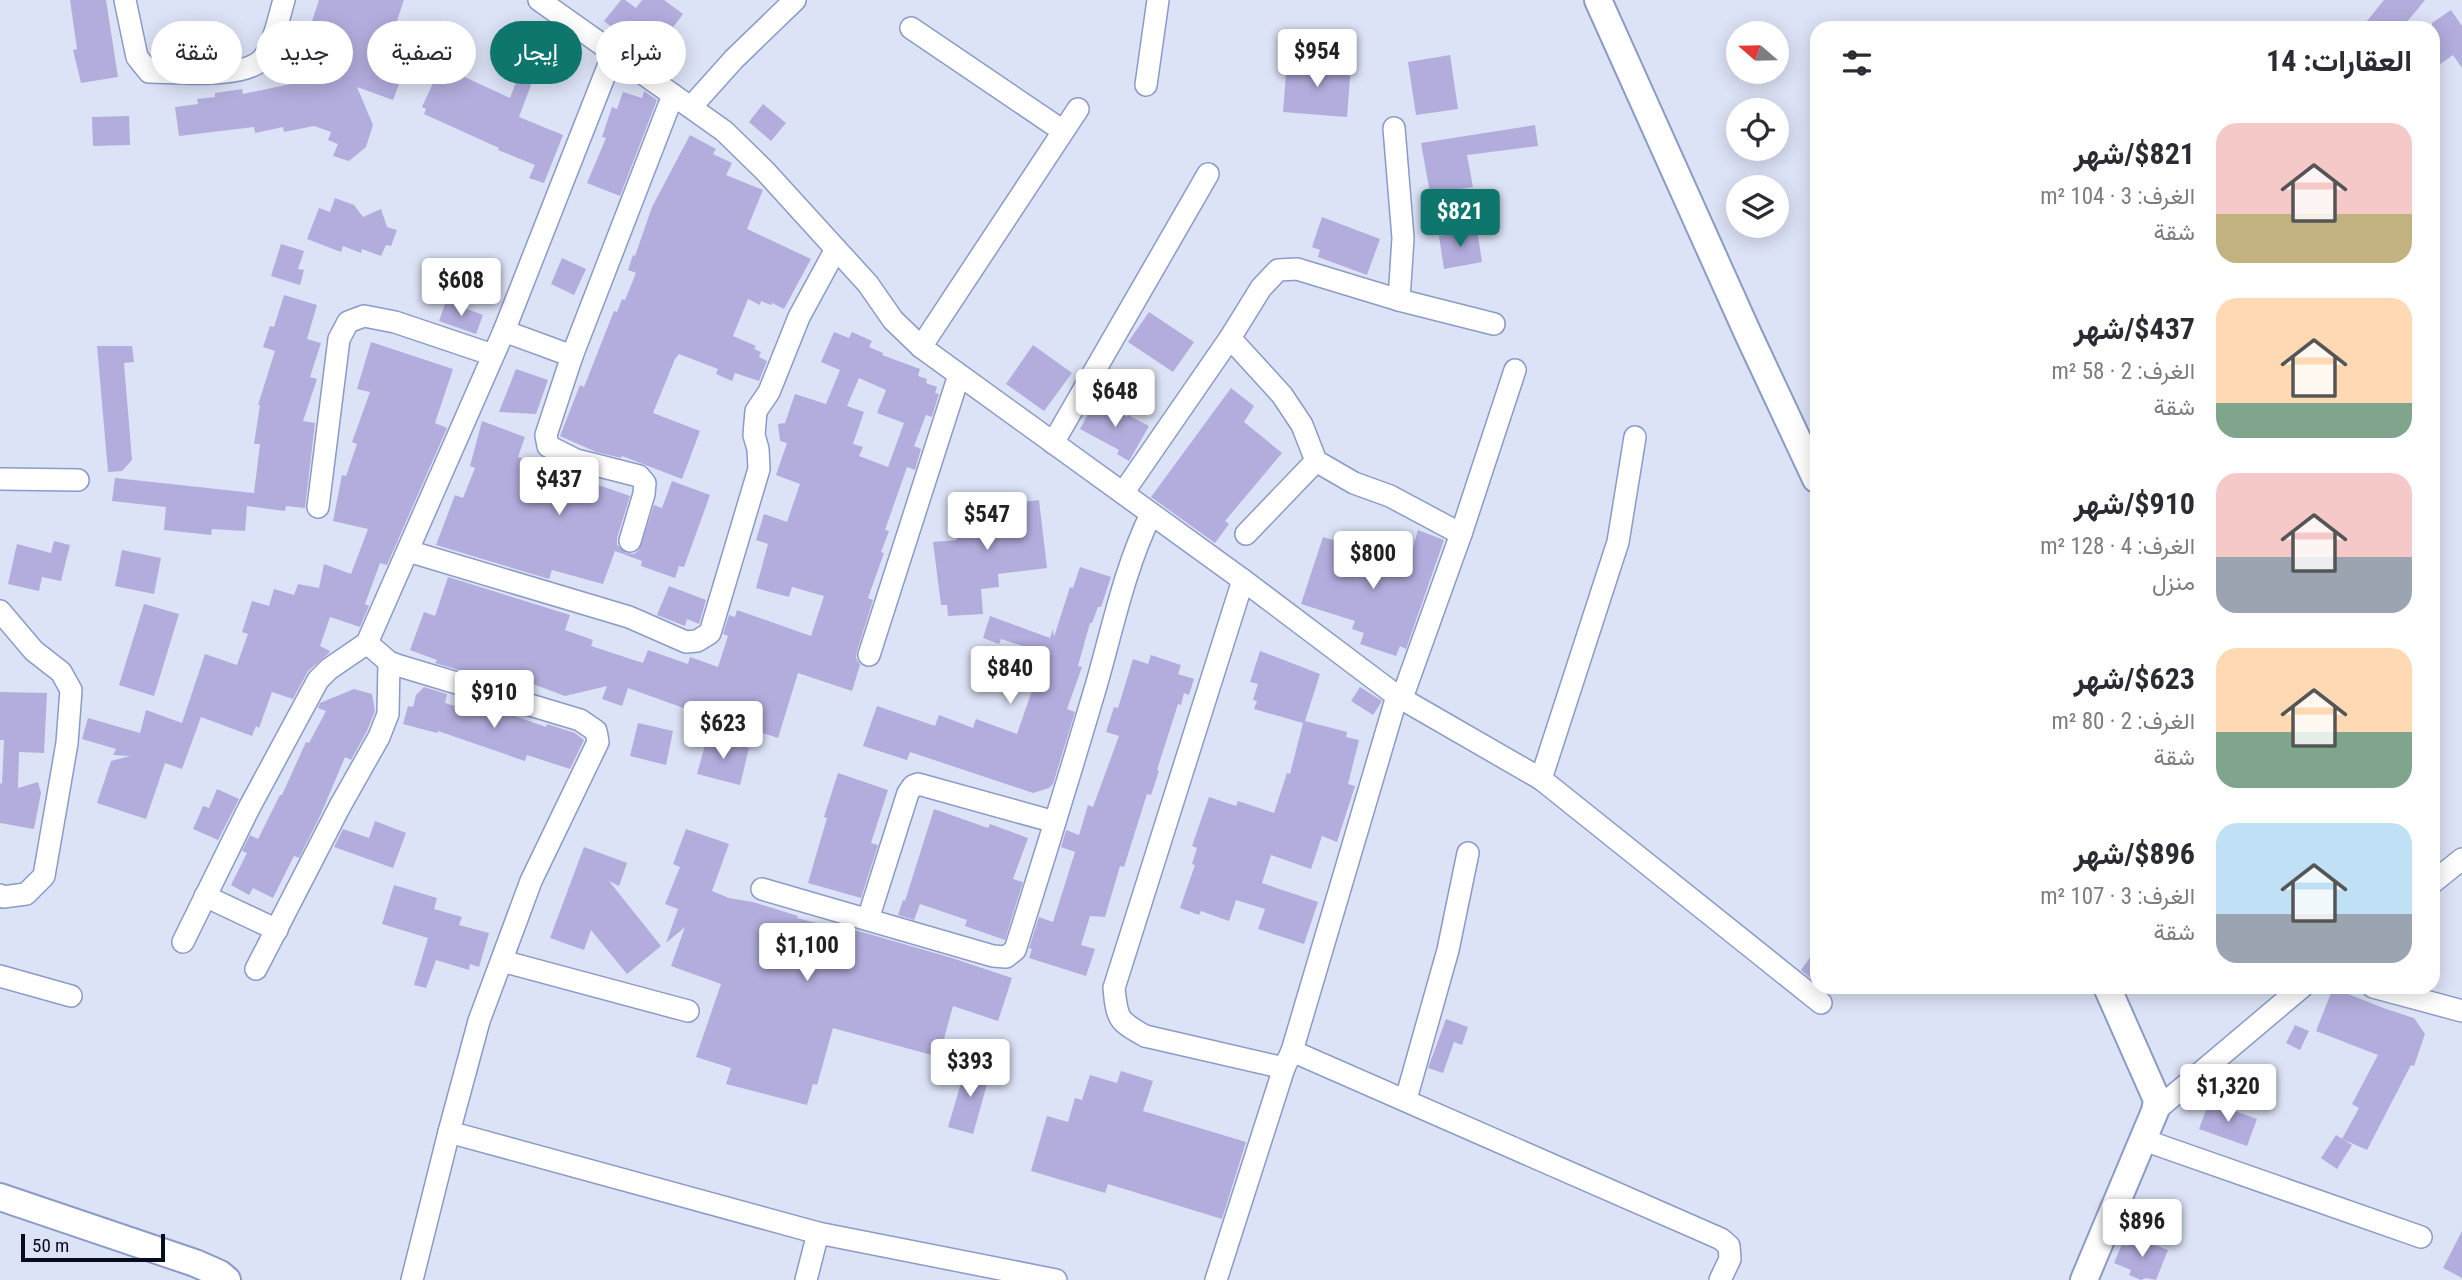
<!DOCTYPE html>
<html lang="ar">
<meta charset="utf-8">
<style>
:root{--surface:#fff;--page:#f2f2f3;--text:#2b2b33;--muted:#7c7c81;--accent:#0f766e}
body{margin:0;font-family:"Roboto Condensed",Vazirmatn,sans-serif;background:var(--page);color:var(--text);direction:rtl;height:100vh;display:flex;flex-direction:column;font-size:26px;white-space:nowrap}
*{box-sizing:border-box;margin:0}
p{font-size:23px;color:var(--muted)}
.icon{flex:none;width:38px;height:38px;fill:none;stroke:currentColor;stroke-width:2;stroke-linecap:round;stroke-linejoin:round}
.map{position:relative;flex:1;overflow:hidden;direction:ltr}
.panel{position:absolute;left:1810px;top:21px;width:630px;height:973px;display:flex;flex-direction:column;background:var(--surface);border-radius:21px;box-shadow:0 4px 18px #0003;direction:rtl}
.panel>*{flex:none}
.top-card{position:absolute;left:21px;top:21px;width:665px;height:63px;direction:rtl;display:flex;gap:14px}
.needle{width:46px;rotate:290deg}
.tools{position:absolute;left:1726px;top:21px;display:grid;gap:14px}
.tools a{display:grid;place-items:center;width:63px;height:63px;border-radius:50%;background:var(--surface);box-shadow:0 4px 18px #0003;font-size:35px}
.scale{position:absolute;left:21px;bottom:18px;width:144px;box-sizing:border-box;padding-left:7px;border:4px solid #080d1d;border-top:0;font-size:19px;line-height:24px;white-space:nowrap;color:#080d1d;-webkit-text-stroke:5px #dce3f6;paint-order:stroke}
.price{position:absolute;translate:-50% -60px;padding:0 16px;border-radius:7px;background:#fff;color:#222;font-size:23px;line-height:46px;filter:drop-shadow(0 2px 4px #0008)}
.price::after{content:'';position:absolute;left:50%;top:42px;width:21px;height:16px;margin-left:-10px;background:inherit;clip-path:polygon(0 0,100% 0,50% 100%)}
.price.active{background:var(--accent);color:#fff}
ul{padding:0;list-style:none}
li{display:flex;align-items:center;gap:21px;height:175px;padding:0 28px}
li span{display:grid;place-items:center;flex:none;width:196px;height:140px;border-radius:21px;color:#555}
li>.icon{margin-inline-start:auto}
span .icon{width:84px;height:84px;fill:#fffc;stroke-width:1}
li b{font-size:30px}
h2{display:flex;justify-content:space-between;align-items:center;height:84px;padding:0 28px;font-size:30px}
.pill{padding:0 24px;border-radius:32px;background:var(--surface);box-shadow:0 4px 18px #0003;font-size:24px;line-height:63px}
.pill.active{background:var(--accent);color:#fff}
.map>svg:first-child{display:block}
</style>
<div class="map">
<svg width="2462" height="1280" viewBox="0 0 2462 1280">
<rect width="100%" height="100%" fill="#dce3f6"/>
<g fill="#b2addd" fill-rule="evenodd">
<path d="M70 0H106L118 77 81 83 73 50 77 49Z"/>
<path d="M319 0H404L386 53 408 60 393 100 357 87 373 125 366 147 349 161 333 156 338 144 328 140 331 132 314 126 284 132 283 127 255 133 254 127 179 136 175 107 198 104 197 99 215 97V93L242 89 243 94 291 84Z"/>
<path d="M621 0H625L636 8 642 0H664L683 14 651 57 604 21Z"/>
<path d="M2384 0H2425L2402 28H2376L2367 21Z"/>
<path d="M2451 10 2462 26V68L2453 55 2432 70V23Z"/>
<path d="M1450 55 1458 109 1416 115 1408 62Z"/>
<path d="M1287 61 1351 65 1347 117 1283 112Z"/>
<path d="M441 66 510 98 521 69 535 74 519 117 563 135 544 183 529 178 535 165 498 150 499 148 424 114 426 109 422 107Z"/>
<path d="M644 91 657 100 620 196 587 183 606 138 602 137 612 107 617 109 623 92 642 98Z"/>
<path d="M763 104 786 123 771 141 749 122Z"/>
<path d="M129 116 130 145 93 146 92 117Z"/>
<path d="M1535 125 1538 146 1467 155 1473 187 1430 193 1421 143Z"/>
<path d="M690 135 716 149 713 154 732 163 726 175 763 190 747 229 811 259 784 309 772 303 771 305 761 301 760 305 748 299 733 336 756 346 754 349 761 352 759 357 767 361 759 381 735 373 732 381 716 374 718 369 679 354 675 359 653 413 700 431 682 479 622 456 621 458 596 452 560 436 580 385 584 387 614 311 617 312 622 299 625 300 636 273 628 270 633 255 635 256 652 207Z"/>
<path d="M335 198 354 205 363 217 381 209 387 227 397 230 391 246 386 245 381 256 362 249 361 253 343 246 341 252 307 239 319 208 330 212Z"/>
<path d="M1322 217 1380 239 1367 275 1318 257 1320 250 1312 247Z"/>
<path d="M1477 229 1482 262 1444 269 1439 236Z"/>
<path d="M281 244 304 251 298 269 304 270 300 285 271 276Z"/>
<path d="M562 258 586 269 574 295 551 284Z"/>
<path d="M284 295 317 305 307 339 321 343 310 377 317 379 303 421 315 423 305 508 286 506 285 511 247 506 245 531 212 529 211 535 164 530 166 507 112 501 115 478 254 493 260 444H254L260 405H258L275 351 263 347 270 326 274 327Z"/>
<path d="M446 301 483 315 476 334 439 321Z"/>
<path d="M1149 312 1194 342 1173 372 1128 342Z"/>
<path d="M834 332 849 338 852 332 872 341 869 347 883 353 882 355 920 369 918 376 927 379 926 383 937 387 935 393 939 394 932 417 926 415 914 446 921 449 915 470 907 467 885 530 889 531 881 552 884 553 868 598 873 600 857 651 856 658 860 665 852 691 798 673 778 738 754 730 753 733 628 688 622 706 602 699 607 686 565 696 533 684 531 690 483 674 482 677 435 663 437 660 410 650 424 612 435 616 448 577 570 615 565 630 593 640 591 646 643 663 648 650 688 664 690 657 718 667 728 636 723 634 729 615 735 617 737 610 811 636 824 596 792 587 789 597 756 588 768 544 756 540 764 514 787 522 800 484 776 475 787 443 780 441 778 424 785 423 795 394 826 404 840 370 821 362ZM859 378 886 390 877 413 904 423 888 467 859 456 863 447 853 444 864 412 847 406Z"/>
<path d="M371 342 453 369 435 423 447 428 387 565 380 563 365 604 369 606 360 627 330 617 320 646 330 651 329 653 308 671 293 699 272 692 259 728 256 726 252 736 201 717 182 769 165 763 146 819 97 803 111 761 130 756 113 755 116 749 82 739 88 718 140 733 146 710 182 723 205 654 237 665 248 634 242 632 252 601 269 606 274 589 294 595 298 584 319 588 324 564 351 574 368 529 333 521 342 475 346 476 357 444 352 442 370 392 357 389Z"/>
<path d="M1033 345 1072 373 1044 411 1006 384Z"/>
<path d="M97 346H132L134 362 124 363 132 460 122 471 108 472Z"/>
<path d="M516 369 548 380 536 414 499 412Z"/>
<path d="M1231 388 1254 406 1244 422 1282 453 1225 521 1229 524 1215 543 1151 497Z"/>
<path d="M1096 400 1127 417 1128 415 1149 426 1129 461 1117 454 1119 450 1080 429Z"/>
<path d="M482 421 525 437 518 457 630 496 617 538V545L626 553 634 554 639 550 654 505 662 508 672 481 710 495 684 567 679 566 675 578 641 566 642 561 615 551 603 584 552 570 549 579 436 545 455 495 463 498 475 468 470 466Z"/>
<path d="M1039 500 1047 568 998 574 999 587 981 589 983 614 948 616 947 605H941L933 542 957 540 954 506 998 503V505Z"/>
<path d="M1418 530 1444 540 1406 649 1400 646 1396 656 1360 644 1364 633 1352 629 1355 621 1301 604 1323 537 1362 549 1358 560 1399 573 1401 567 1407 569Z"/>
<path d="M54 541 70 545 61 581 42 577 39 591 8 584 17 544 51 553Z"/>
<path d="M122 550 161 558 154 594 115 586Z"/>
<path d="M1080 567 1111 577 1101 607H1098L1092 623H1090L1078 666 1082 667 1067 709 1075 712 1053 784 1049 788 1033 793 910 752 907 760 863 746 877 706 935 726 939 715 973 728 976 719 1017 734 1045 653 1001 639 999 644 983 638 990 616 1050 638 1053 629 1054 637 1070 587 1073 588Z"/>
<path d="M669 586 706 600 699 624 687 619 685 626 657 615Z"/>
<path d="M144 604 179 614 154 696 119 685Z"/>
<path d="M1260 651 1320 674 1305 721 1347 732 1346 737 1359 740 1348 784 1355 786 1337 842 1322 836 1311 869 1271 855 1262 883 1318 902 1304 944 1258 929 1265 909 1236 900 1229 921 1201 911 1199 915 1180 908 1195 865 1192 864 1197 848 1192 846 1209 797 1236 806 1238 801 1274 813 1287 773 1290 774 1303 723 1254 709 1257 701 1253 700 1258 684 1250 682Z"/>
<path d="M1151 655 1181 665 1178 674 1194 679 1189 695 1184 693 1181 705 1178 704 1157 770 1159 771 1151 795 1147 794 1124 867 1120 866 1105 917 1090 916 1081 945 1095 949 1086 976 1029 958 1032 949 1029 948 1039 917 1053 922 1075 852 1061 847 1066 830 1079 835 1088 805 1093 807 1119 736 1106 732 1114 707 1118 708 1133 659 1148 664Z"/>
<path d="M424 687 447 694 445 703 472 711 474 706 501 715 503 712 546 727 547 724 575 733 584 740 570 769 527 755 525 761 438 731 437 733 403 724 408 706 413 707 416 695Z"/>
<path d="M1360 687 1382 701 1373 715 1351 701Z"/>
<path d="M354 689 372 694 375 711 367 731 351 760 345 757 321 814 299 858 294 856 273 898 253 888 249 895 231 885 247 853 242 851 250 835 258 839 280 795H282L306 742 309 743 326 711 318 708 320 703Z"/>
<path d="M0 692 47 693 44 753 19 752 18 788 38 782 41 793 34 829 0 823V783L2 784 4 740H0Z"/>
<path d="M638 723 673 731 666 765 630 756Z"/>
<path d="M707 738 749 748 740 785 697 774Z"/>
<path d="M838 773 888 790 871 843 878 845 861 898 808 883 827 818 824 817Z"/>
<path d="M217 789 239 799 218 840 193 829 203 806 209 808Z"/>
<path d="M934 809 988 828 990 824 1028 838 1013 879 1023 882 1005 940 965 926 967 920 920 904 914 920 898 915 903 900 905 901Z"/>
<path d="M375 821 406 833 393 868 334 847 343 829 369 838Z"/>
<path d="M686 829 729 844 712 891 729 898 753 902 798 916 797 918 847 931V928L862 932 952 958 1012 978 998 1021 953 1006 939 1057 833 1028 817 1085 813 1084 807 1105 726 1084 731 1068 696 1057 721 984 671 966 685 927 666 943 678 909 665 904 680 867 673 864Z"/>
<path d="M584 847 627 863 619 886 609 881 661 946 627 974 591 930 584 950 550 938Z"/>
<path d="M394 885 437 898 434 909 462 917 459 925 489 933 479 967 470 964 469 970 436 960 426 988 414 985 428 938 382 924Z"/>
<path d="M1816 949V983L1801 970Z"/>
<path d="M2333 988 2386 1009 2414 1018 2425 1034 2414 1066 2411 1065 2367 1150 2342 1139 2359 1108 2352 1104 2378 1055 2316 1031Z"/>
<path d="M1446 1019 1468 1027 1462 1045 1454 1042 1443 1073 1428 1068Z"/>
<path d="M2295 1025 2309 1031 2300 1050 2286 1043Z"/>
<path d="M967 1063 991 1070 973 1134 948 1127Z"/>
<path d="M1121 1071 1153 1081 1143 1111 1246 1142 1222 1219 1108 1184 1105 1193 1031 1171 1047 1116 1068 1122 1075 1098 1082 1100 1090 1075 1117 1083Z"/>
<path d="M2209 1102 2257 1119 2247 1146 2199 1129Z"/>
<path d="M2336 1135 2352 1145 2337 1169 2321 1158Z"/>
<path d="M2462 1231V1278L2443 1268Z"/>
<path d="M2131 1236 2168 1250 2156 1280 2146 1278 2141 1280 2129 1275 2131 1270 2114 1263 2122 1244 2127 1246Z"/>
</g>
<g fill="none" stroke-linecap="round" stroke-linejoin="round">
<defs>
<g id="minor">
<path d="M125 0 137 57 149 72C176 72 248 80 264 57 274 44 279 16 284 0"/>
<path d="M539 0 724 131 765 171 836 249 868 284 893 320 921 347 1243 580 1397 696 1541 779 1821 1003"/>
<path d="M911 28 1063 131"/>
<path d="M1146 85 1158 0"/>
<path d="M691 107 734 59 795 0"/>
<path d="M1399 300 1494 324"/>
<path d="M504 331 572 356"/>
<path d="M1230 338 1282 395 1302 425 1316 461 1354 483 1390 496 1461 534 1402 698"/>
<path d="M921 347 1078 109"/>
<path d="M1053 443 1208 174"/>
<path d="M0 479 78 480"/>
<path d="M1123 493 1230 338 1261 288 1278 270 1297 269 1399 300 1403 238 1394 128"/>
<path d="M318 507 339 339 348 322 364 316 395 322 493 355"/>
<path d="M1246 534 1316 461"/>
<path d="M1461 534 1515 370"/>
<path d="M630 541 644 494 645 483 639 476 576 460 548 446 546 435 572 356 673 95"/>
<path d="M408 551 629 617 686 642 697 641 710 633 759 469 758 449 754 435 756 411 769 392 799 317 836 249"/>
<path d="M1243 580 1114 988C1117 1019 1118 1021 1145 1036L1284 1068"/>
<path d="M0 611 34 651 61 672 71 690 67 743 44 876 26 894 3 897 0 895"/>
<path d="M367 643 389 662 400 666 580 720 596 731 598 742 531 881 479 1021 449 1132"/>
<path d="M869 655 959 375"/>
<path d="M1541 779 1618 542 1635 437"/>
<path d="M2432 883 2462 859"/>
<path d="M762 889 993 956 1006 957 1015 950C1043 862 1070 774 1096 686 1113 627 1124 570 1151 514"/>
<path d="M205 896 277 930"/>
<path d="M868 919 908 793 913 786 918 784 1055 822"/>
<path d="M183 942 249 808 318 680 329 669 367 643 504 331 613 54"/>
<path d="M502 961 688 1011"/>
<path d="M256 969 340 806 379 737 388 714 389 662"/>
<path d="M0 976 71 996"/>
<path d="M2373 987 2462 1011"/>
<path d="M1292 1051 1721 1239 1729 1246 1730 1259 1720 1280"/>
<path d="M1406 1099 1448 950 1468 853"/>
<path d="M2155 1111 2302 987"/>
<path d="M2141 1139 2421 1237"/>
<path d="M412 1280 449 1132 818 1233"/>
<path d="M806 1280 818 1233 1056 1280"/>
<path d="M1216 1280 1284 1068 1292 1051 1397 696"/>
</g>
<g id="tertiary">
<path d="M1598 0 1749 336 1816 479"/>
<path d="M0 1197 195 1263 220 1274 227 1280"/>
<path d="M2084 1280 2155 1111 2157 1100 2107 987"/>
</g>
</defs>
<use href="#minor" stroke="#8b9bc8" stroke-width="24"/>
<use href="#tertiary" stroke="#8b9bc8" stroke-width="30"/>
<use href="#minor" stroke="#fff" stroke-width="21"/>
<use href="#tertiary" stroke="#fff" stroke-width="26"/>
</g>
</svg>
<div class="tools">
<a><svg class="needle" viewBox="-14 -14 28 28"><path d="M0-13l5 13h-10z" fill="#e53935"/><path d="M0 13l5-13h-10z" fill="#7c7c81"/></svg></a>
<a><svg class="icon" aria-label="locate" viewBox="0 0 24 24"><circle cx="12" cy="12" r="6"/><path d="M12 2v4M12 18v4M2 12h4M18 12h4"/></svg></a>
<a><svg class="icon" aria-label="layers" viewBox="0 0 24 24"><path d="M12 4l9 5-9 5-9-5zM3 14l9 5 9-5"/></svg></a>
</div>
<div class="scale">50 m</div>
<b class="price" style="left:1317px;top:89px">$954</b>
<b class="price active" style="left:1460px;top:249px">$821</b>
<b class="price" style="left:461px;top:318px">$608</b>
<b class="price" style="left:1115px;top:429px">$648</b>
<b class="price" style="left:559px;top:517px">$437</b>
<b class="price" style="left:987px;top:552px">$547</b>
<b class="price" style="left:1373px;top:591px">$800</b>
<b class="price" style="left:1010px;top:706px">$840</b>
<b class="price" style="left:494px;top:730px">$910</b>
<b class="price" style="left:723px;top:761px">$623</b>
<b class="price" style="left:807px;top:983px">$1,100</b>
<b class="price" style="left:970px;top:1099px">$393</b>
<b class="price" style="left:2228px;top:1124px">$1,320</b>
<b class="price" style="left:2142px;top:1259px">$896</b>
<div class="top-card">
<a class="pill">شراء</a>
<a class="pill active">إيجار</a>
<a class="pill">تصفية</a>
<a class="pill">جديد</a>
<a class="pill">شقة</a>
</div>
<section class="panel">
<h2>العقارات: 14<svg class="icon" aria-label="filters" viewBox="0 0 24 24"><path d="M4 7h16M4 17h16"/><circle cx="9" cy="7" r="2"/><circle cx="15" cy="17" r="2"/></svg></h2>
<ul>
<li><span style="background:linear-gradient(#f6c9c9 65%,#c2b280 0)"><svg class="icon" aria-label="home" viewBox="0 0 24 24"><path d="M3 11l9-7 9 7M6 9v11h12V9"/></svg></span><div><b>$821/شهر</b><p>الغرف: 3 · 104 m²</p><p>شقة</p></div></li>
<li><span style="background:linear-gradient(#ffd9b3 75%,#7fa58c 0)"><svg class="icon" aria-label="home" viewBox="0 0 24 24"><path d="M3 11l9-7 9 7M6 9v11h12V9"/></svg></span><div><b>$437/شهر</b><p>الغرف: 2 · 58 m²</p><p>شقة</p></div></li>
<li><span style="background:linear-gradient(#f6c9c9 60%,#9aa5b1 0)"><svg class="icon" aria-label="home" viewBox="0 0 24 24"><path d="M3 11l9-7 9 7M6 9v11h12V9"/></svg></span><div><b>$910/شهر</b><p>الغرف: 4 · 128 m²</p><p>منزل</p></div></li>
<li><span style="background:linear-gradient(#ffd9b3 60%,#7fa58c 0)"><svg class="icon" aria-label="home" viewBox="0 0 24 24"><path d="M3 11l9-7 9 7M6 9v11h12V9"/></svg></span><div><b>$623/شهر</b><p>الغرف: 2 · 80 m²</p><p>شقة</p></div></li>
<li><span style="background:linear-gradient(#bfe0f5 65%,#9aa5b1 0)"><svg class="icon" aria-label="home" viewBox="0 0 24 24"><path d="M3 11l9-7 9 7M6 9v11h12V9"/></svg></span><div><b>$896/شهر</b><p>الغرف: 3 · 107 m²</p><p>شقة</p></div></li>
</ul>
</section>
</div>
